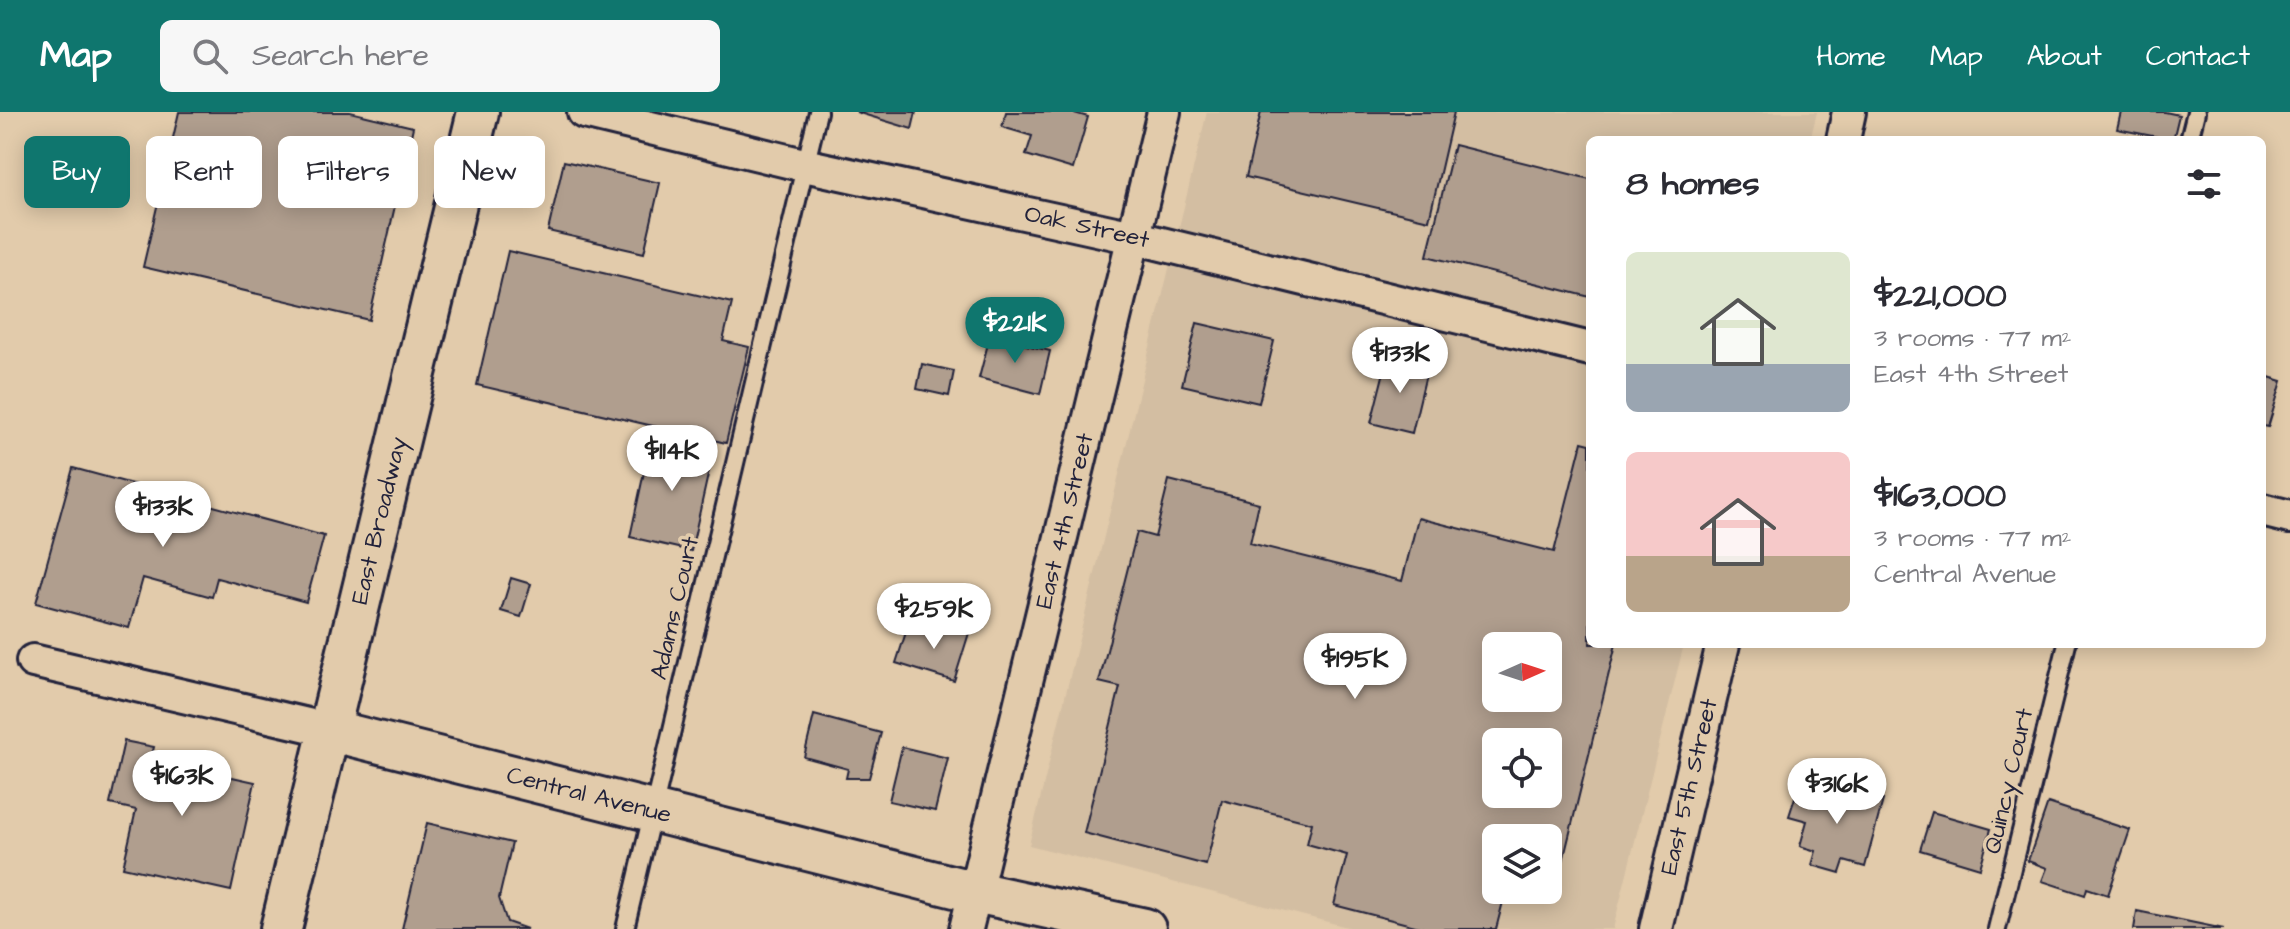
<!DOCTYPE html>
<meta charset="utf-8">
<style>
:root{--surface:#fff;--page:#f7f7f7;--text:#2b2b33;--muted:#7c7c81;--accent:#0f766e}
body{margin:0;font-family:"Architects Daughter",sans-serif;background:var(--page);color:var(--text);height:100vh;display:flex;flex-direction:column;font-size:30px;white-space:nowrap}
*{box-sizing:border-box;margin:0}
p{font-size:26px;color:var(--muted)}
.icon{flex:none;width:44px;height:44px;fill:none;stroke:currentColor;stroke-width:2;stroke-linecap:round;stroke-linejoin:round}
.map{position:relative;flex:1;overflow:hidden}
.details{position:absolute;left:1586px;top:24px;width:680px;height:512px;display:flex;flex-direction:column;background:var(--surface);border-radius:12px;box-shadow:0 4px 20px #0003}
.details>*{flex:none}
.hud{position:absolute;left:24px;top:24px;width:760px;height:72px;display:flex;gap:16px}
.needle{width:52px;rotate:87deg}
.controls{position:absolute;left:1482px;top:520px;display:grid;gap:16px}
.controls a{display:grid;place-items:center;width:80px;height:80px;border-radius:12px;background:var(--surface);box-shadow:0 4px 20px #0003;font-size:40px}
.price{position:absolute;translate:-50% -68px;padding:0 18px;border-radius:28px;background:#fff;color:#222;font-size:26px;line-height:52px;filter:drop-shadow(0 2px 4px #0008)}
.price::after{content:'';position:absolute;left:50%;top:48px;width:24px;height:18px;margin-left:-12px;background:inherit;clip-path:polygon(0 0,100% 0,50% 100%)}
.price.selected{background:var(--accent);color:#fff}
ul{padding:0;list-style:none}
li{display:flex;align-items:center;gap:24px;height:200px;padding:0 40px}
li span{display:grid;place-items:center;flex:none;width:224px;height:160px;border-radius:12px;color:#555}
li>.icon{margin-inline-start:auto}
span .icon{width:96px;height:96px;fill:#fffc;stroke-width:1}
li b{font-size:34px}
h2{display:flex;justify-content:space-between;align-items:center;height:96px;padding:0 40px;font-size:34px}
.tag{padding:0 28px;border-radius:12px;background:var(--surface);box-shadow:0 4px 20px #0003;font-size:28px;line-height:72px}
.tag.selected{background:var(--accent);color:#fff}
header{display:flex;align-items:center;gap:48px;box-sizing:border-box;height:112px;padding:0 40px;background:var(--accent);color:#fff}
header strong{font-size:38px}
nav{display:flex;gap:44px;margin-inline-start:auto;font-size:28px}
.search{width:560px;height:72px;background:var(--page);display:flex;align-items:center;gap:20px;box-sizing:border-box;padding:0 28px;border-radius:12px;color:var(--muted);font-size:30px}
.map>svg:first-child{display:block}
</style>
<header>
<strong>Map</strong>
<div class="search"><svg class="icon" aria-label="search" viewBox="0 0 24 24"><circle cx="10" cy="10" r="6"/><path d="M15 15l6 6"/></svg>Search here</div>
<nav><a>Home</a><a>Map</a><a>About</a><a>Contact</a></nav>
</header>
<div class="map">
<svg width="2290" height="817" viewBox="0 0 2290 817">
<rect width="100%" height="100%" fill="#e2cbab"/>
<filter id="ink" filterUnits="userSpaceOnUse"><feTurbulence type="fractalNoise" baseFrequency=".0125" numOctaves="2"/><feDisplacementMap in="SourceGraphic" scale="16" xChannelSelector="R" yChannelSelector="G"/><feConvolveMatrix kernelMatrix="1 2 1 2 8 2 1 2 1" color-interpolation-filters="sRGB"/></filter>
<g filter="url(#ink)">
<path fill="#d3bea2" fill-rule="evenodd" d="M1207 0H1817L1810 28H1590V532H1684L1613 817H1355L1029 733ZM1496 534H1548V586H1496ZM1496 630H1548V682H1496ZM1496 726H1548V778H1496Z"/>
<g fill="#b09e8e" stroke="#22223b" stroke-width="2" fill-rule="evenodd">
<path d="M179 0H350L413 15 369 208 143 155Z"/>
<path d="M856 0H916L912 17Z"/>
<path d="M1006 0H1071L1088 5 1073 57 1026 43 1032 24 1002 15Z"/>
<path d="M1261 0H1454L1429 108 1246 65Z"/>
<path d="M2121 0H2165L2179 3 2173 28 2117 17Z"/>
<path d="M1454 33 1590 67V185L1427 144Z"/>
<path d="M564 49 660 71 644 141 548 119Z"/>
<path d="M508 139 732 191 723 229 749 235 726 331 477 273Z"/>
<path d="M1197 211 1274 229 1259 291 1182 273Z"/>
<path d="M990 224 1050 239 1040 282 979 266Z"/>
<path d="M1388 244 1428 254 1412 321 1371 311Z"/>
<path d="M922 252 954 259 949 284 917 277Z"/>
<path d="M2262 263 2282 269 2268 315 2262 314Z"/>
<path d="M652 323 714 336 691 439 630 425Z"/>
<path d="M1582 330 1590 332V532H1616L1563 749 1548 745V726H1496V778H1525L1523 786 1505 782 1496 817H1427L1334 793 1347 743 1307 732 1312 711 1222 688 1206 753 1084 721 1120 575 1099 570 1137 420 1155 425 1169 368 1259 391 1250 431 1402 469 1418 406 1554 440ZM1496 534H1548V586H1496ZM1496 630H1548V682H1496Z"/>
<path d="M73 356 324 424 306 490 217 466 212 485 143 466 129 516 36 491Z"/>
<path d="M511 466 531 472 521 505 501 499Z"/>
<path d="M942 513 969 521 954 569 896 551 908 514 939 524Z"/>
<path d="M814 603 881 621 869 666H846L848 657 804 645Z"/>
<path d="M124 629 154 635 151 647 255 670 231 779 123 755 136 698 110 692Z"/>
<path d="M902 635 948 646 935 699 889 689Z"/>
<path d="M1799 673 1849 687 1851 678 1883 688 1865 755 1844 749 1840 761 1812 753 1816 739 1800 734 1807 709 1789 704Z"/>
<path d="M2048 691 2130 718 2108 783 2087 776 2085 783 2042 769 2047 756 2028 749Z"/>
<path d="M1932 700 1991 717 1980 756 1920 738Z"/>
<path d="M427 711 512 731 499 786 507 810 527 817H402Z"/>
<path d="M2137 799 2224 817H2134Z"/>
</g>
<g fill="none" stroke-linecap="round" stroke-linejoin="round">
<defs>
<g id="service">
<path d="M2189 28 2196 0"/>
<path d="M625 817 818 0"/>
<path d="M1997 817 2067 532"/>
</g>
<g id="minor">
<path id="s1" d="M584 0 804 53 1133 125 1590 237"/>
<path d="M1843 28 1849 0"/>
<path d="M2262 398 2290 405"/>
<path d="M33 549 329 618"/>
<path id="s2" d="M966 817 1164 0"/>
<path id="s3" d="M1656 817 1723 532"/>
</g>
<g id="tertiary">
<path id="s4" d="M329 618 975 780 1145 817"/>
<path id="s5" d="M281 817 478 0"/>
</g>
</defs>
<use href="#service" stroke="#22223b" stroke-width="22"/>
<use href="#minor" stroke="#22223b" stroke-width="38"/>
<use href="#tertiary" stroke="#22223b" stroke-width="46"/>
<use href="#service" stroke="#e2cbab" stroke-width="16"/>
<use href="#minor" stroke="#e2cbab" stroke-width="32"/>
<use href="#tertiary" stroke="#e2cbab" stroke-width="40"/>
</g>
</g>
<g text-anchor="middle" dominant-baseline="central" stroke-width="7" stroke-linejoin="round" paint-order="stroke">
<g font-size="24" fill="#22223b" stroke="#e2cbab">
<text stroke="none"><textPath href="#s1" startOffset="516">Oak Street</textPath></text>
<text stroke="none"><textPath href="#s5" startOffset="420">East Broadway</textPath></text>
<text stroke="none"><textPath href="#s2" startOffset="420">East 4th Street</textPath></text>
<text transform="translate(675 496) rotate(-77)">Adams Court</text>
<text transform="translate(2009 669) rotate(-77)">Quincy Court</text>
<text stroke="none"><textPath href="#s3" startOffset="146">East 5th Street</textPath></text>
<text stroke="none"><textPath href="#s4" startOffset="268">Central Avenue</textPath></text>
</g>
</g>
</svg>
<div class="controls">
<a><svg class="needle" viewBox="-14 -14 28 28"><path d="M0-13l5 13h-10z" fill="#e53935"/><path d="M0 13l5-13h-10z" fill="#7c7c81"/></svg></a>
<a><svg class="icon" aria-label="locate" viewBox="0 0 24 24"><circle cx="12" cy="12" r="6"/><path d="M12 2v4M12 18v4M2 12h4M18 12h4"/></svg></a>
<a><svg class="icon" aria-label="layers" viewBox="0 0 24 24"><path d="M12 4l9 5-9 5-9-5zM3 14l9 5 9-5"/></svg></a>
</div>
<b class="price selected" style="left:1015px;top:253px">$221K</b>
<b class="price" style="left:1400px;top:283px">$133K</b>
<b class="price" style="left:672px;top:381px">$114K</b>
<b class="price" style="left:163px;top:437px">$133K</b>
<b class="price" style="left:934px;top:539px">$259K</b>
<b class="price" style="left:1355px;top:589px">$195K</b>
<b class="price" style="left:182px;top:706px">$163K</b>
<b class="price" style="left:1837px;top:714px">$316K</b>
<div class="hud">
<a class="tag selected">Buy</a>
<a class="tag">Rent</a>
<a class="tag">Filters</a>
<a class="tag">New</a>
</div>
<section class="details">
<h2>8 homes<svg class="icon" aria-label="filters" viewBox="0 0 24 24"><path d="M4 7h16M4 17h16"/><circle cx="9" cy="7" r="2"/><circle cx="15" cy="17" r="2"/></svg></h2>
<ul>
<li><span style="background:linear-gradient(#dfe7d0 70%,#9aa5b1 0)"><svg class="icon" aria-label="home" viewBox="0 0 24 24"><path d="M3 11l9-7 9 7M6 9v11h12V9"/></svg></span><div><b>$221,000</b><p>3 rooms · 77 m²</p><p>East 4th Street</p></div></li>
<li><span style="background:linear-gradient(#f6c9c9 65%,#b9a48a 0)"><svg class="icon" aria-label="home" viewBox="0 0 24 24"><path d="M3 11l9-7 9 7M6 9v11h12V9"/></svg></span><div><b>$163,000</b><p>3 rooms · 77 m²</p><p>Central Avenue</p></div></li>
</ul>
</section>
</div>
